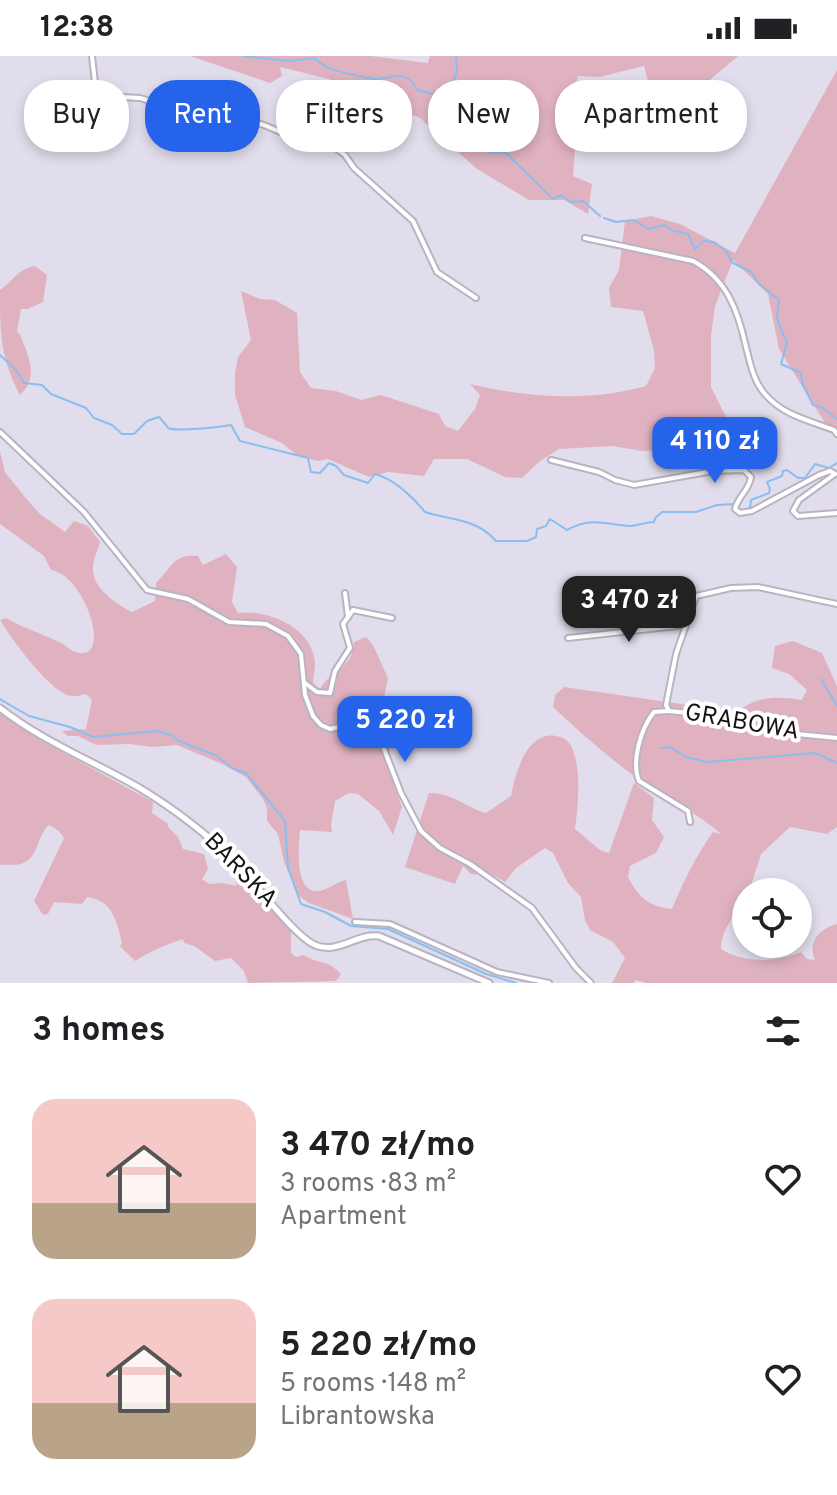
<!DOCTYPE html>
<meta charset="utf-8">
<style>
:root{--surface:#fff;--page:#f2f2f2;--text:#202124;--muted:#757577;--accent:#2563eb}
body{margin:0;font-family:Overpass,sans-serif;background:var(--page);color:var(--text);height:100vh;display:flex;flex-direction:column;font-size:30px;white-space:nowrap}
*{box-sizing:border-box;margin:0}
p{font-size:26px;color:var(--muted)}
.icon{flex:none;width:44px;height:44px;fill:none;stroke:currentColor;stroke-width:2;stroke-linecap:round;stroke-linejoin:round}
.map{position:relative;height:927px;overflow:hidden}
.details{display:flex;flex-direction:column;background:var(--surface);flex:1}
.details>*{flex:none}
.top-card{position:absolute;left:24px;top:24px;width:790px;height:72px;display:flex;gap:16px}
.controls{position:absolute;left:732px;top:822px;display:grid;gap:16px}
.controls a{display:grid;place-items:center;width:80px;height:80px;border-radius:50%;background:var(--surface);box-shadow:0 4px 12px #0003;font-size:40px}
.price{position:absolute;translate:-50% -68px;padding:0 18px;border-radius:16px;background:var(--accent);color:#fff;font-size:26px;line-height:52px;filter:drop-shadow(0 2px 4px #0008)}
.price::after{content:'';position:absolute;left:50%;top:48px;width:24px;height:18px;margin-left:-12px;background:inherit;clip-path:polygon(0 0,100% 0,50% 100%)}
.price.selected{background:#222;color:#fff}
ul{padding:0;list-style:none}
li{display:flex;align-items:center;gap:24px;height:200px;padding:0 32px}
li span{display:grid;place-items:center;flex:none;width:224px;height:160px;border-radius:24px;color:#555}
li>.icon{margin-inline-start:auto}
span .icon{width:96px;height:96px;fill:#fffc;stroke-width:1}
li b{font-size:34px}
h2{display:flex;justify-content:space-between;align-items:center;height:96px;padding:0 32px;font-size:34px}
.pill{padding:0 28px;border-radius:32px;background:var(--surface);box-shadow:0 4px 12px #0003;font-size:28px;line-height:72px}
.pill.selected{background:var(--accent);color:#fff}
.status{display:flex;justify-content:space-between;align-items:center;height:56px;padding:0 40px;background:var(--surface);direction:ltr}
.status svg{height:22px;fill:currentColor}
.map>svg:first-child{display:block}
</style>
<div class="status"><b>12:38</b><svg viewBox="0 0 49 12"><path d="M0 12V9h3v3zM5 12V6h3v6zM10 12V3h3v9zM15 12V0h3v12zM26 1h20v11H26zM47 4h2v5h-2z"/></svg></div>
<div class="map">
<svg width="837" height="927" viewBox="0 0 837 927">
<rect width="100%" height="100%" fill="#e2ddec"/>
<g fill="#e0b2c0">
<path d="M190 0H371L428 7 430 0H738L679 50 652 60 651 37 644 10 599 21 578 20C570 43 575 62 575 86 575 97 574 108 573 120L592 128 588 158 564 144H529L477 113 420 62 329 23 280 11 282 20 270 27Z"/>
<path d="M837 14V376L830 375 779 293 768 238 733 204 715 250 711 280V331L727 363 719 391 642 395 612 390 559 393 540 405 522 422 505 421 467 403H434L424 420 388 416 369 421 328 403 318 405 298 400 282 387 245 371 235 339V317L238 301 251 284 241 235 260 243 275 244 297 257 300 316 311 332 336 335 361 344 381 339 439 358 445 370 458 375 475 353 480 339 470 328C529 342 587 346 646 330L655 312 654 294 643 255 611 251 609 232 619 214 625 165 651 160 680 168 735 197Z"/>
<path d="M35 210 47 219 43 246 28 253H21L17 276 20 278C28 300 40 321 20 339 0 301 0 277 0 234 13 225 18 213 35 210Z"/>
<path d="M0 395 5 416 24 440 40 458 65 476 74 465 88 470 100 486C98 494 93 503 93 512 92 532 116 548 132 556L155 545 156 527C172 512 172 498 198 500L203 509 226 498 237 511 232 546 238 557C268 553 314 572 315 608 315 614 313 621 313 627L320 633C332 612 352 615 354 586L366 581 373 589 388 622 383 646 395 668 390 689 389 716 402 751 393 779 379 755 358 738 349 737 335 745 331 769 332 776 300 774C299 789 294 833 315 835 326 836 336 826 346 824L353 863 309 847 299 840 284 806 278 778 267 765V752L263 743 246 721 222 708 177 689 152 691 130 688 96 689 78 680H68L62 675 86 673 92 644 86 638C79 640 74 641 67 639 45 629 13 585 0 564L6 562C23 572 40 577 57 585 65 588 71 596 79 597 113 601 83 518 51 514L44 500 0 468Z"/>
<path d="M793 585 822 597 837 630V771L827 778 790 771 761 798 749 836H746V841C736 857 721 874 721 893 745 908 776 906 801 896L807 903 815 904C807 888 819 872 837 868V927H646L636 924 633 927H612L625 902 613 886 590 874 585 864 581 841 568 827 553 797 545 792 516 812 505 826 495 820 471 818 463 810 455 828 405 811 429 737C456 738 462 750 486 757L511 740C515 719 526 675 556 680 563 681 568 684 571 690 582 711 578 750 575 773L600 794 609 797 634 727 654 742 652 764 664 781 656 797 630 810 628 821C639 842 648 850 672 853 683 826 696 800 713 776L721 778C699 758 673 747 649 730 614 707 584 680 553 651L555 639 564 631 736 656C759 640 774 640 802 644L807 634 789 618 772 612 775 590Z"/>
<path d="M0 656 42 685 153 746 152 757 168 768V771L178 781 183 793 204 798 208 813 202 823 209 828 222 827 237 830 231 812 238 816 268 846 291 875V897L296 901 304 899C318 909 326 902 341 918L336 925 248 927 244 915 231 902 215 905 194 890 184 887 183 883C166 889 150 895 135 905L120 890 122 887C117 865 112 844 87 841L82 848 54 846 48 858 43 859 34 845 64 782 59 775 49 769C36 780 39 804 20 808 14 810 6 808 0 809Z"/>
</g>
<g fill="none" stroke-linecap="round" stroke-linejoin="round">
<g stroke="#8abeee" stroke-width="2">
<path d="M243 0 289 5 315 2C318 5 321 8 325 10 332 15 364 21 373 23 390 25 405 9 417 34 429 36 438 40 449 43"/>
<path d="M456 0 457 16 449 35 450 44 462 60 486 71 490 82 486 88 487 96 506 97 553 143 561 139 571 146 583 145 600 160"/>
<path d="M604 162 616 166 633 164 649 173 665 169 671 174 688 178 695 193 704 185 714 186 726 195 733 207 751 216 759 228 779 244 777 263 787 287 781 308 801 317 802 327 813 349 823 352 837 363"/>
<path d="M0 299 16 314 24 327 42 329 51 338 86 352 94 362 112 369 122 378H134L147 365 159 361C160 362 168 371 168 372 176 376 220 371 231 369L240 385 308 402 311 416 320 417 329 407 336 410 344 419 368 427 375 418C394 423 414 442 425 456 452 465 476 462 496 485H527L536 481 537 473 546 470 550 463 567 474C590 461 604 468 629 470 637 470 646 466 654 466L656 461 662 456H696L717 449 734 448"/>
<path d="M738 452 744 455 750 452 751 444 769 437 770 433 767 426 782 420 783 415 787 414 798 422H805L815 408 829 412 837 407"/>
<path d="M821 623 837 650"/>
<path d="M0 643 29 660 70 671 93 681 157 675 171 679 179 685 217 700 234 713 246 717 285 765 288 812 301 848 325 856 351 870 388 873 486 918 516 927"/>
<path d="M661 692 670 691 686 701 707 706 815 697 837 707"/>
</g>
<defs>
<g id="minor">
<path d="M92 0 96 36 103 40 140 42 173 52 215 56 264 69 290 80 325 84 345 99 354 112 413 165 437 216 476 242"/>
<path d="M585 182 693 205C727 223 738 255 746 291 750 306 753 324 764 337 782 359 808 364 834 374L837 378"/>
<path d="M0 376 84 456 147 534 188 543 229 566 266 568 288 580 301 598 305 639 313 660 321 669 330 673 347 669 365 671 379 680 401 737 421 775 440 792 470 808 532 852 576 912 591 927"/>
<path d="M551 404 599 416 615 424 634 429 713 415 744 414 751 421C749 435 738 440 735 453L740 457 752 455 819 419 830 415 835 418"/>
<path d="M835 418 799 444 793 455 798 460 837 457"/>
<path d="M345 537 348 561"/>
<path d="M837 548 758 531 731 532 696 540 676 598 666 649 669 655 729 661 758 674 837 682"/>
<path d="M568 582 686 569"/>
<path d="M305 627 317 636 330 637 335 615 350 592 343 568 353 554 392 562"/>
<path d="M669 655 654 656C641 672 631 705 639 725L688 755 690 766"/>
<path d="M355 866 390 868 497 916 549 927"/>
</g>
<path id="tertiary" d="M0 652C44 686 91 704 138 731 173 752 205 776 235 806 253 824 295 881 315 889 337 899 357 877 379 880L489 927"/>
</defs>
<use href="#minor" stroke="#b9b3c2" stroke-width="8"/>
<use href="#tertiary" stroke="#b9b3c2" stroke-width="9"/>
<use href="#minor" stroke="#fff" stroke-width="4"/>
<use href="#tertiary" stroke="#fff" stroke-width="5"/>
</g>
<g text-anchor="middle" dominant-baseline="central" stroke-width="8" stroke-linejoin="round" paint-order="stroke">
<g font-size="24" fill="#151318" stroke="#fff">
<text transform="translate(742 667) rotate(10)">GRABOWA</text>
<text transform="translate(240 815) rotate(46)">BARSKA</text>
</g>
</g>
</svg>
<div class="controls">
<a><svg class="icon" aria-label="locate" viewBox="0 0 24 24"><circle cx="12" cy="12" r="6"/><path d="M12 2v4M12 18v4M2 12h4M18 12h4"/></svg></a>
</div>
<b class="price" style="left:715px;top:429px">4 110 zł</b>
<b class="price selected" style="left:629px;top:588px">3 470 zł</b>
<b class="price" style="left:405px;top:708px">5 220 zł</b>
<div class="top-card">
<a class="pill">Buy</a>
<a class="pill selected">Rent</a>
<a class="pill">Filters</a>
<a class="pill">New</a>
<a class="pill">Apartment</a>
</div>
</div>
<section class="details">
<h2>3 homes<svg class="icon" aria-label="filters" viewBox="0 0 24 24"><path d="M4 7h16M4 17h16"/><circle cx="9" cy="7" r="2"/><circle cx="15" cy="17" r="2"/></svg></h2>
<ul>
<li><span style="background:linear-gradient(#f6c9c9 65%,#b9a48a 0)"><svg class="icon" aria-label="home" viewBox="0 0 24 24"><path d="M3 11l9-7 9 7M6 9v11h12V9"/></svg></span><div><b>3 470 zł/mo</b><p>3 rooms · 83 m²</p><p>Apartment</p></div><svg class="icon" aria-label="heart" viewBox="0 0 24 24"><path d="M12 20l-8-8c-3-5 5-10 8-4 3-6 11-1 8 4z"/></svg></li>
<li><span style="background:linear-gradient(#f6c9c9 65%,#b9a48a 0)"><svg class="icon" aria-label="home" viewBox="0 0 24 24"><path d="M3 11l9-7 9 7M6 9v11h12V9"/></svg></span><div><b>5 220 zł/mo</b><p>5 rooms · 148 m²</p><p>Librantowska</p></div><svg class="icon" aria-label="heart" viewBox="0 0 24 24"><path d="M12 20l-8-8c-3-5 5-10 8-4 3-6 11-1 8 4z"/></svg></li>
</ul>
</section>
